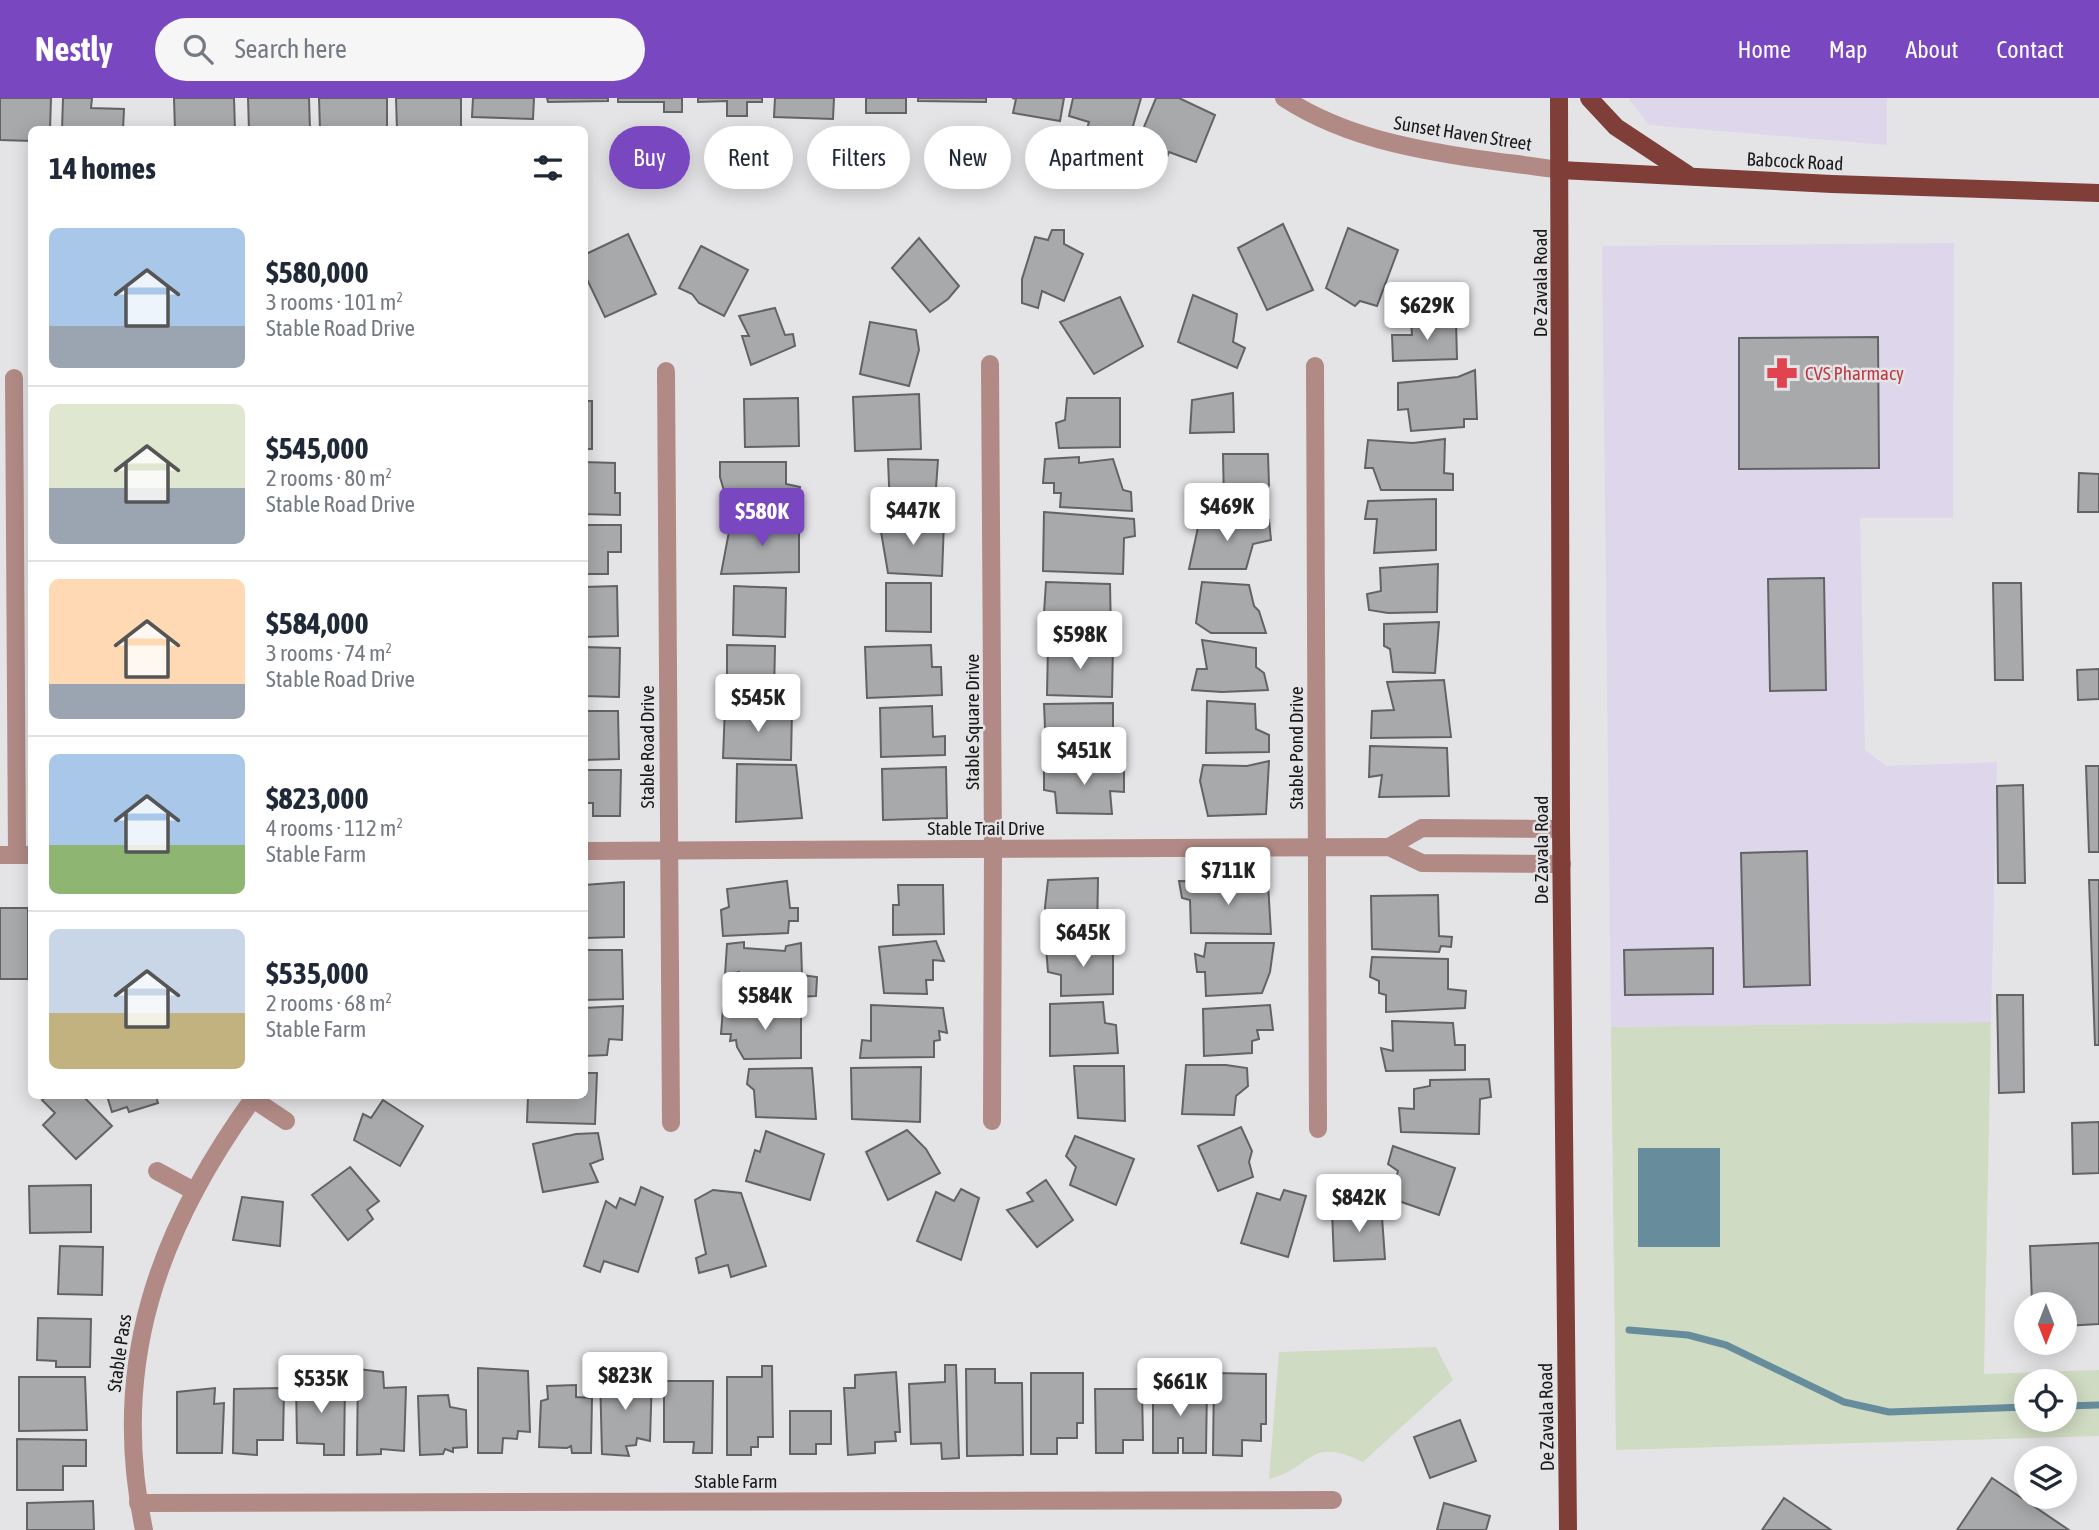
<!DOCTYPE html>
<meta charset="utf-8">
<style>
:root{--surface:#fff;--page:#f6f6f7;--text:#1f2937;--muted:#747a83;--line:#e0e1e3;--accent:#7947bf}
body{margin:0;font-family:"Asap Condensed",sans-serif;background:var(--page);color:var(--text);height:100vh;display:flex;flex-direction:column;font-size:26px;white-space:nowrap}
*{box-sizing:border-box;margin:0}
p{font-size:23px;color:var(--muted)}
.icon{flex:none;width:38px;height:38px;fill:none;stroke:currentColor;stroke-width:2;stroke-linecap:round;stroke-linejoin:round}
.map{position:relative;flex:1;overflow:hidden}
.drawer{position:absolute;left:28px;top:28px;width:560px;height:973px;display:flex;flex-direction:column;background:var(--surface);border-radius:10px;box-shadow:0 4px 18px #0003}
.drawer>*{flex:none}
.top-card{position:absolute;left:609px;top:28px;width:665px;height:63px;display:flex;gap:14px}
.needle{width:46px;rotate:180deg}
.fabs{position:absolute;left:2014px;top:1194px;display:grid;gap:14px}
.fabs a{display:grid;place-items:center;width:63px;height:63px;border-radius:50%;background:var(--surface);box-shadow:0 4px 18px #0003;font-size:35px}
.price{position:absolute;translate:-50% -60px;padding:0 16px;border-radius:7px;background:#fff;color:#222;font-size:23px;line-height:46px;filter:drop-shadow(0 2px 4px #0008)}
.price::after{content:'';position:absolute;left:50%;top:42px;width:21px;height:16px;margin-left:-10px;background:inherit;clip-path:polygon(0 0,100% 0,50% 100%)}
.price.on{background:var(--accent);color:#fff}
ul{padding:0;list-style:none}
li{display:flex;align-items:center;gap:21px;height:175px;padding:0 21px}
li+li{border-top:2px solid var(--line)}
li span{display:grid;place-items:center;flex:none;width:196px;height:140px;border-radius:10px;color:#555}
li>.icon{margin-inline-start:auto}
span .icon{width:84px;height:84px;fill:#fffc;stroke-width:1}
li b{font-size:30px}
h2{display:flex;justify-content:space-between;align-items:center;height:84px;padding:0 21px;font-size:30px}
.pill{padding:0 24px;border-radius:32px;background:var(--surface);box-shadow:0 4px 18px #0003;font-size:24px;line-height:63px}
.pill.on{background:var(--accent);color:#fff}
header{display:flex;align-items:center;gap:42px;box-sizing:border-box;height:98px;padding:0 35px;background:var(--accent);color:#fff}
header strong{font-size:33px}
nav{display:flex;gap:38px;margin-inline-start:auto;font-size:24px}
.search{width:490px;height:63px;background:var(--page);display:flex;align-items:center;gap:18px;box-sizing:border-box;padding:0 24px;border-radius:38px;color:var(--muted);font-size:26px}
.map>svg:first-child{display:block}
</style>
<header>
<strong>Nestly</strong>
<div class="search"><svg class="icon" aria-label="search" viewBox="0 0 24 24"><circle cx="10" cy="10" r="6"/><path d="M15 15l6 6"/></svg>Search here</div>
<nav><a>Home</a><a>Map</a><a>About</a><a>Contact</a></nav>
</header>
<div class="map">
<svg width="2099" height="1432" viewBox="0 0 2099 1432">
<rect width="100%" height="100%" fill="#e4e4e7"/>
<g fill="#ded7ec">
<path d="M1628 0H1887V47L1649 27Z"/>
<path d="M1954 145 1953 420H1860L1865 652 1886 668 1997 664 1991 924 1611 929 1602 148Z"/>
</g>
<g fill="#d0dbc3" fill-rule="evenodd">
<path d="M1991 924 1984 1276 2099 1272V1338L1616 1352 1611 929ZM2026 1283H2065V1321H2026Z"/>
<path d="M1436 1249 1453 1282 1363 1364C1308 1337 1313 1370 1269 1381L1279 1254Z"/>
</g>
<rect fill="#678d9d" x="1638" y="1050" width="82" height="99"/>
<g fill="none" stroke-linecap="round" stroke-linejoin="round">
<g stroke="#678d9d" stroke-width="7">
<path d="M1629 1232 1688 1237 1726 1247 1844 1304 1889 1314 2026 1309"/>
<path d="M2065 1308 2099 1307"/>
</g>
</g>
<g fill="#a8a9ab" stroke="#636365" stroke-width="2">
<path d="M0 0H51L50 32H32V43L0 42Z"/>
<path d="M63 0H92L91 10 124 11 123 32H62Z"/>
<path d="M174 0H234L235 32H175Z"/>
<path d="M248 0H309L310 32H249Z"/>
<path d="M319 0H387V32H320Z"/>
<path d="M396 0H461V32H397Z"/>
<path d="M473 0H534L533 21 472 19Z"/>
<path d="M547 0H608V3L548 4Z"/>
<path d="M618 0H682V14H664V4H618Z"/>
<path d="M698 0H762V4H747V18H727V3L698 4Z"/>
<path d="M775 0H834L833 21 774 19Z"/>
<rect x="866" y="0" width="40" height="15"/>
<path d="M918 0H986V4L918 3Z"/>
<path d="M1012 0H1064L1060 23 1013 15 1016 1Z"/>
<path d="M1073 0H1141L1131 35 1108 29 1106 39 1086 34 1089 24 1069 18Z"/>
<path d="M1156 0H1179L1215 17 1196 64 1169 54 1164 67 1145 59 1150 46 1139 41Z"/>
<path d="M1283 126 1313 192 1267 212 1238 150Z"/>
<path d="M1348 130 1398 152 1377 208 1360 203 1355 208 1326 190Z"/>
<path d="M1052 132H1064V146L1083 156 1064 203 1042 193 1038 210 1022 205V181L1035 139 1048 142Z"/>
<path d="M628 136 656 196 605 219 584 175V157Z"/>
<path d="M919 140 959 188 948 201 930 214 892 170Z"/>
<path d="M701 148 748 172 724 218 699 205 692 196 679 190Z"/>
<path d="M1193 197 1237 216 1233 244 1245 250 1237 270 1178 244Z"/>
<path d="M1120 199 1143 248 1094 276 1060 224Z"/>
<path d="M775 210 785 237 793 236 795 248 751 267 742 238H749L739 218Z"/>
<path d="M1456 222 1457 261 1393 263 1392 237H1412L1411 224Z"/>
<path d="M870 224 916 232 919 252 909 288 860 276Z"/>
<path d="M1878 239 1879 370 1739 371V240Z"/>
<path d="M1475 272 1477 321H1464V329L1411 333 1408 311 1398 312V285L1458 279Z"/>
<path d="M1233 295 1234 334 1190 335 1192 302Z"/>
<path d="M919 296 921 351 855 353 853 299Z"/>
<path d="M798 300 799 348 745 349 744 301Z"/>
<path d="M1067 300H1120V349L1059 350 1056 325 1065 322Z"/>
<rect x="584" y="303" width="8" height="48"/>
<path d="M1445 341 1444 375 1453 376V392H1381L1373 370H1365L1368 342 1413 345Z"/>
<path d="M1223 356H1268L1269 387 1262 408 1224 406Z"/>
<path d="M1079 359V365L1113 361 1123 392 1131 394 1132 413 1060 409 1061 395H1054V385H1043L1045 361Z"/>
<path d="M888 361 938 362 936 390 943 392 945 410 890 412Z"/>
<path d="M584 364 615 365V395H620V417L584 416Z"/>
<path d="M720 364H786V386L800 389 795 410H729L720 379Z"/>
<path d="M2079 375 2099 376V414H2078Z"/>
<path d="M1436 401V452L1374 455 1377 421H1365L1368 403Z"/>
<path d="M1044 414 1134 421 1135 438 1124 440 1123 476 1043 473Z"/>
<path d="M1200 420 1269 422 1271 442 1253 446 1246 471H1189Z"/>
<path d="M879 422 944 423 942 478 888 475Z"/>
<path d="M731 423H799V474L721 476Z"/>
<path d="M584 427H621V454H608V476H584Z"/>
<path d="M1438 466 1437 514 1388 515 1369 512 1367 496 1381 493 1380 470Z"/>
<path d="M1824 480 1826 592 1770 593 1768 481Z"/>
<path d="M1046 484 1110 486 1111 535 1054 536 1053 514 1044 515Z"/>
<path d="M1202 484 1249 487 1254 508 1259 513 1266 535H1211L1196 525Z"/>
<path d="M886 485H931V534L886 533Z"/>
<path d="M1993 485H2021L2023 582H1995Z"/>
<path d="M617 488 618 538 584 539V489Z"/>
<path d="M734 488 786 490 785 539 733 537Z"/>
<path d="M1439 524 1435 575 1393 574 1390 551 1384 548V526Z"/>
<path d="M1202 542 1256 550V569L1264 575 1268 592 1222 594 1192 592 1197 571H1207Z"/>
<path d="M1059 544 1060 551 1113 545 1112 599 1047 597 1048 547Z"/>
<path d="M727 547 775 548 774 596 727 595Z"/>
<path d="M931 547 932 569H941L942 597 867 600 865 549Z"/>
<path d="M584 549 620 550 619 599 584 598Z"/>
<path d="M2099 571V601L2078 602 2077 572Z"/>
<path d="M1444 582 1451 639 1371 640 1372 613 1394 612 1387 584Z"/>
<path d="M1207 603 1255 606 1256 631 1269 637V654L1206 655Z"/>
<path d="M1113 605V654H1064V639H1058L1059 630H1045L1044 606Z"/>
<path d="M932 608 933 639 945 638V657L881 659 880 610Z"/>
<path d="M725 609 792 611 791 662 723 660Z"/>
<path d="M584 613H618L619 661 584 662Z"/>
<path d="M1370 648 1447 650 1449 698 1379 699 1382 677 1369 679Z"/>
<path d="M1269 663 1266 716 1208 718 1200 683 1203 667 1247 668Z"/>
<path d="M1124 665V694L1110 693 1112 716 1057 715 1055 694 1044 692V667Z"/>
<path d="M737 666 796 667 802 720 736 724Z"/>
<path d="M2086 668H2099V754H2089Z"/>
<path d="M946 669 947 720 883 722 882 671Z"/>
<path d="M584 672H621L620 718H593V705H584Z"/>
<path d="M2023 687 2025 785H1998L1997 688Z"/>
<path d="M1807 753 1810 887 1744 889 1741 755Z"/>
<path d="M1098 780 1097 837 1047 839 1045 809 1048 782Z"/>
<path d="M2089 782H2099V947H2095Z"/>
<path d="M787 783 790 810H798V823H789L788 835 723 838 721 812 729 809 727 791Z"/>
<path d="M1179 783 1268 785 1271 836 1191 835 1190 802 1182 800Z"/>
<path d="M624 784V839L584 840V787Z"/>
<path d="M898 787H943L944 836 893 837V807H899Z"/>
<path d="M1438 797 1439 838 1452 839 1451 849 1441 848 1439 854 1372 851 1371 798Z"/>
<rect x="0" y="810" width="28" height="71"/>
<path d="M936 843 944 863 933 862V882H926L927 896 884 895 879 849Z"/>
<path d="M744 844V850L785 853 786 848 801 845 802 877 817 879 816 898 754 901 753 895 740 891 739 874 725 877 727 846Z"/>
<path d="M1206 845H1274L1270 874 1262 895 1206 898 1205 874H1197L1195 856 1204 859Z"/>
<path d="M1113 846V896L1061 898V877L1048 874 1046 849Z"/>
<path d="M1713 850V896L1625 897 1624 852Z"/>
<path d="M584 852H622L623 901 584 902Z"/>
<path d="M1372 859 1448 861V891L1466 893 1465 910 1386 914V897L1379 895V883L1370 879Z"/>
<path d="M1997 897H2023L2024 994 1999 995Z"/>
<path d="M1103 904 1105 925 1116 927 1118 955 1050 958V906Z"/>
<path d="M871 907 943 910 947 935 939 933 940 942 934 943V959L860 960 862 942 871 943Z"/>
<path d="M1270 907 1273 932H1257L1259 941 1252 943V955L1204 958 1203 911Z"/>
<path d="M623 908 622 942 609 941 607 957 584 958V910Z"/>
<path d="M723 910H801V960L744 961 737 949 736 942 730 943 731 936H721Z"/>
<path d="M1392 923 1453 925 1455 947H1465V972L1386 973 1381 950 1393 953Z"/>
<path d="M1186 967H1226L1247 970 1248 988 1236 998 1234 1017 1182 1016Z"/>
<path d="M1074 968H1124L1125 1023 1078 1020Z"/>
<path d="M921 969 920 1024 852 1021 851 970Z"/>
<path d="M812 970 816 1021 756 1019 754 992 747 986 749 971Z"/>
<path d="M584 975H597L595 1026 527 1024 528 998H584Z"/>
<path d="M1489 981 1491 999 1480 1001 1479 1036 1401 1034 1399 1010 1414 1011V991L1430 988V982Z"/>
<path d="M47 998H83L112 1028 76 1061 43 1027 55 1015 42 1002Z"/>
<path d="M107 998H156L158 1005 129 1014 127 1009 112 1014Z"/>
<path d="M383 1002 423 1028 400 1068 354 1042 363 1016 371 1020Z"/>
<path d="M2099 1024V1075L2073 1076 2072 1025Z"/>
<path d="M1241 1029 1252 1053 1249 1064 1253 1079 1218 1093 1198 1048Z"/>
<path d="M907 1032 926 1051 940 1075 888 1102 866 1054Z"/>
<path d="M766 1033 824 1056 810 1102 746 1083 755 1052 760 1054Z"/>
<path d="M598 1035 603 1061 590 1066 598 1084 543 1094 533 1046 576 1036Z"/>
<path d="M1075 1038 1134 1061 1116 1107 1070 1087 1076 1069 1066 1058Z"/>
<path d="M1393 1048 1455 1070 1439 1117 1390 1100 1398 1073 1388 1066Z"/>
<path d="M350 1069 379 1103 367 1112 373 1121 348 1142 312 1097Z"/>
<path d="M1046 1082 1073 1122 1037 1149 1007 1112 1033 1103 1027 1095Z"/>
<path d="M91 1087V1134L30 1135 29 1088Z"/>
<path d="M641 1089 663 1099 638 1174 604 1163 600 1174 584 1168 606 1103 616 1110 620 1100 635 1107Z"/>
<path d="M961 1091 979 1100 961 1162 917 1143 936 1094 954 1103Z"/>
<path d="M713 1092 741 1095 766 1168 731 1179 728 1167 699 1175 696 1160 706 1156 695 1102Z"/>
<path d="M1284 1092 1306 1098 1288 1159 1241 1145 1257 1095 1280 1102Z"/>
<path d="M242 1099 283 1104 280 1148 233 1142Z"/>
<path d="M1381 1105 1385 1161 1334 1163 1332 1113 1353 1114 1352 1109Z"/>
<path d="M2099 1145V1226L2065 1228V1206H2032L2030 1148Z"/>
<path d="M60 1148 103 1149 102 1197 58 1196Z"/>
<path d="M38 1220 91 1221 90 1269H56V1263L37 1262Z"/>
<path d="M945 1267H956L959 1360 942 1361 941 1345 911 1346 909 1286 945 1284Z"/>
<path d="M762 1268H772L773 1339H758V1349H751V1357H727V1279H762Z"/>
<path d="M478 1270 528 1273 530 1334 518 1333 517 1341 503 1340 502 1355H478Z"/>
<path d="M358 1271 383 1274 384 1290 406 1289 404 1353 381 1351V1356L357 1357Z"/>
<path d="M966 1271H995V1285H1022L1023 1357 967 1358Z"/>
<path d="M896 1274 900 1334H895L896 1343 875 1344V1355L848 1357 844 1290H855V1277Z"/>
<path d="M1031 1275H1083V1325H1077V1340H1057V1356H1031Z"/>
<path d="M1214 1275 1266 1276V1326H1261V1343L1242 1342V1358L1213 1357Z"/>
<path d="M600 1277H652L650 1343 637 1340 636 1347 626 1348 629 1358 602 1356Z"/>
<path d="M19 1279H85L87 1332 19 1333Z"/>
<path d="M664 1283H713L712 1355H693L694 1344H664Z"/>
<path d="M296 1284 345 1285 344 1357H324V1346L297 1345Z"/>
<path d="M1153 1286H1207L1206 1355H1183V1340H1178V1355H1153Z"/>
<path d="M576 1287V1299L592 1300 591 1355H572L571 1348 567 1350 539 1349 541 1303 548 1301 547 1288Z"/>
<path d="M215 1290 214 1306 224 1305 222 1355H177V1294Z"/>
<path d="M284 1290 283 1342H257V1357L233 1355 234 1291Z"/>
<path d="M1095 1291H1142L1143 1342H1123V1355H1096Z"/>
<path d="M448 1297 450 1309 466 1312 467 1349 453 1350V1354L445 1351 443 1356 420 1357 418 1298Z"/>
<path d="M790 1313H831V1346H816V1356H790Z"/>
<path d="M1460 1322 1476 1363 1430 1380 1414 1339Z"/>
<path d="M17 1341 86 1342V1368H63V1392H17Z"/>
<path d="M1992 1380 2069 1432H1957Z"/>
<path d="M1784 1400 1831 1432H1762Z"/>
<path d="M93 1403 94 1432H27V1405Z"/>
<path d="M1444 1405 1490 1418 1486 1432H1437Z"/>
</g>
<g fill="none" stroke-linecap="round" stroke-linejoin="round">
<g stroke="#b18a85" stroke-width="18">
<path d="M1284 0C1365 53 1467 58 1560 72"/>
<path d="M990 266 993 751 992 1023"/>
<path d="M1315 268 1318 1031"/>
<path d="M666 273 671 1025"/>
<path d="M14 280 17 757"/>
<path d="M1389 749 1422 730 1561 731"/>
<path d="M584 753 1389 749 1422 765 1562 766"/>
<path d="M0 757H32"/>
<path d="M253 1001 286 1023"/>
<path d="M157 1073 194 1093"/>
<path d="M138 1405 1333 1402"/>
<path d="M144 1432C109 1267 158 1131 255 998"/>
</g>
<g stroke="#7f3e38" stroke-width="18">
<path d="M1559 0 1561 731 1568 1432"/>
<path d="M1589 0 1616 29 1687 76"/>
<path d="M1560 72 1832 86 2099 95"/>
</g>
</g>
<defs>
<symbol id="pharmacy-bare" viewBox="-9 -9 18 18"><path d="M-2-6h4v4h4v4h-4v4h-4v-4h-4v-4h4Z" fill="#e0444e" stroke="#e4e4e7" stroke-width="2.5" paint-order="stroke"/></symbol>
</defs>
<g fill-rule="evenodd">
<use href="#pharmacy-bare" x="1760" y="253" width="44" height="44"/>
</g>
<g text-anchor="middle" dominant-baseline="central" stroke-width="5" stroke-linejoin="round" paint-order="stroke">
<g font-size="19" fill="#19191a" stroke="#e4e4e7">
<text transform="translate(1463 35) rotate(9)">Sunset Haven Street</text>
<text transform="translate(1795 63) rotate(3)">Babcock Road</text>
<text transform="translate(1540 185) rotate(-90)">De Zavala Road</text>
<text transform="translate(972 624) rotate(-90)">Stable Square Drive</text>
<text transform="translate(647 649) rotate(-90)">Stable Road Drive</text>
<text transform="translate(1296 650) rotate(-90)">Stable Pond Drive</text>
<text x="986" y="730">Stable Trail Drive</text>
<text transform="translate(1541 752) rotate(-90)">De Zavala Road</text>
<text transform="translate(119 1255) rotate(-82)">Stable Pass</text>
<text transform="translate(1546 1319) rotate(-91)">De Zavala Road</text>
<text x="736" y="1383">Stable Farm</text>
</g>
<g font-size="19" fill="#be3a42" stroke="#e4e4e7" text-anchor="start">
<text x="1805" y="275">CVS Pharmacy</text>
</g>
</g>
</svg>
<div class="fabs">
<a><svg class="needle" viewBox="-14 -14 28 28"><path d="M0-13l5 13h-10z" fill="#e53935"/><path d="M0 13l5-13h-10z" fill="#747a83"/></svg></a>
<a><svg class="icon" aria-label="locate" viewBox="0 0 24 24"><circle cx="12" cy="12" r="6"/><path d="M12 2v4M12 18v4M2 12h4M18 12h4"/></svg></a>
<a><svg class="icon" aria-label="layers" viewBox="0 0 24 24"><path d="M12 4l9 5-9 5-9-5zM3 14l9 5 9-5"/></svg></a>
</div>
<b class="price" style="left:1427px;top:244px">$629K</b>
<b class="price" style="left:1227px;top:445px">$469K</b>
<b class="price" style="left:913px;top:449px">$447K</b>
<b class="price on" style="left:762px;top:450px">$580K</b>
<b class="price" style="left:1080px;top:573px">$598K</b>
<b class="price" style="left:758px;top:636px">$545K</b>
<b class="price" style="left:1084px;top:689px">$451K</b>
<b class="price" style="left:1228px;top:809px">$711K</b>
<b class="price" style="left:1083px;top:871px">$645K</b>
<b class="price" style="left:765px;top:934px">$584K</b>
<b class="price" style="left:1359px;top:1136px">$842K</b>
<b class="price" style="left:625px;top:1314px">$823K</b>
<b class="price" style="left:321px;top:1317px">$535K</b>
<b class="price" style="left:1180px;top:1320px">$661K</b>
<div class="top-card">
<a class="pill on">Buy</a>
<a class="pill">Rent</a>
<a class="pill">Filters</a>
<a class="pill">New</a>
<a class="pill">Apartment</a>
</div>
<section class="drawer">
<h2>14 homes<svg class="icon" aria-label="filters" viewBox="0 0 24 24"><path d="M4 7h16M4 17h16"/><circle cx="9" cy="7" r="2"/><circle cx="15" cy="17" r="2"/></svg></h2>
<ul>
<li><span style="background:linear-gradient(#a9c7e8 70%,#9aa5b1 0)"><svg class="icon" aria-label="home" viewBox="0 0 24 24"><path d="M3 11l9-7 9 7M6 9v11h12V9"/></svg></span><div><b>$580,000</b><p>3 rooms · 101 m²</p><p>Stable Road Drive</p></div></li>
<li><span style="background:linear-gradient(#dfe7d0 60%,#9aa5b1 0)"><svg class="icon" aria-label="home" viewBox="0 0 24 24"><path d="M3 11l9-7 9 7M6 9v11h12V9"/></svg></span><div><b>$545,000</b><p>2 rooms · 80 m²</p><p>Stable Road Drive</p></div></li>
<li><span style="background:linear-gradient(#ffd9b3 75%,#9aa5b1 0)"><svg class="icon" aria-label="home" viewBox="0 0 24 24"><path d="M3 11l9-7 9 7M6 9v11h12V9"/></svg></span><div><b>$584,000</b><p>3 rooms · 74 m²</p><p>Stable Road Drive</p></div></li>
<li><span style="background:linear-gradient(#a9c7e8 65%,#8fb573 0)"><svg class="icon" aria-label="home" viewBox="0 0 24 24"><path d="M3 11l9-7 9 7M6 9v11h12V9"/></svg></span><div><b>$823,000</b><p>4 rooms · 112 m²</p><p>Stable Farm</p></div></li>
<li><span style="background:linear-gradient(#c9d6e8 60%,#c2b280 0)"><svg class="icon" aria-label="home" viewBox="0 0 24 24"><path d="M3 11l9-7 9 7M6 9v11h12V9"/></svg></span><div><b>$535,000</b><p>2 rooms · 68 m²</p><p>Stable Farm</p></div></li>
</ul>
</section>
</div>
